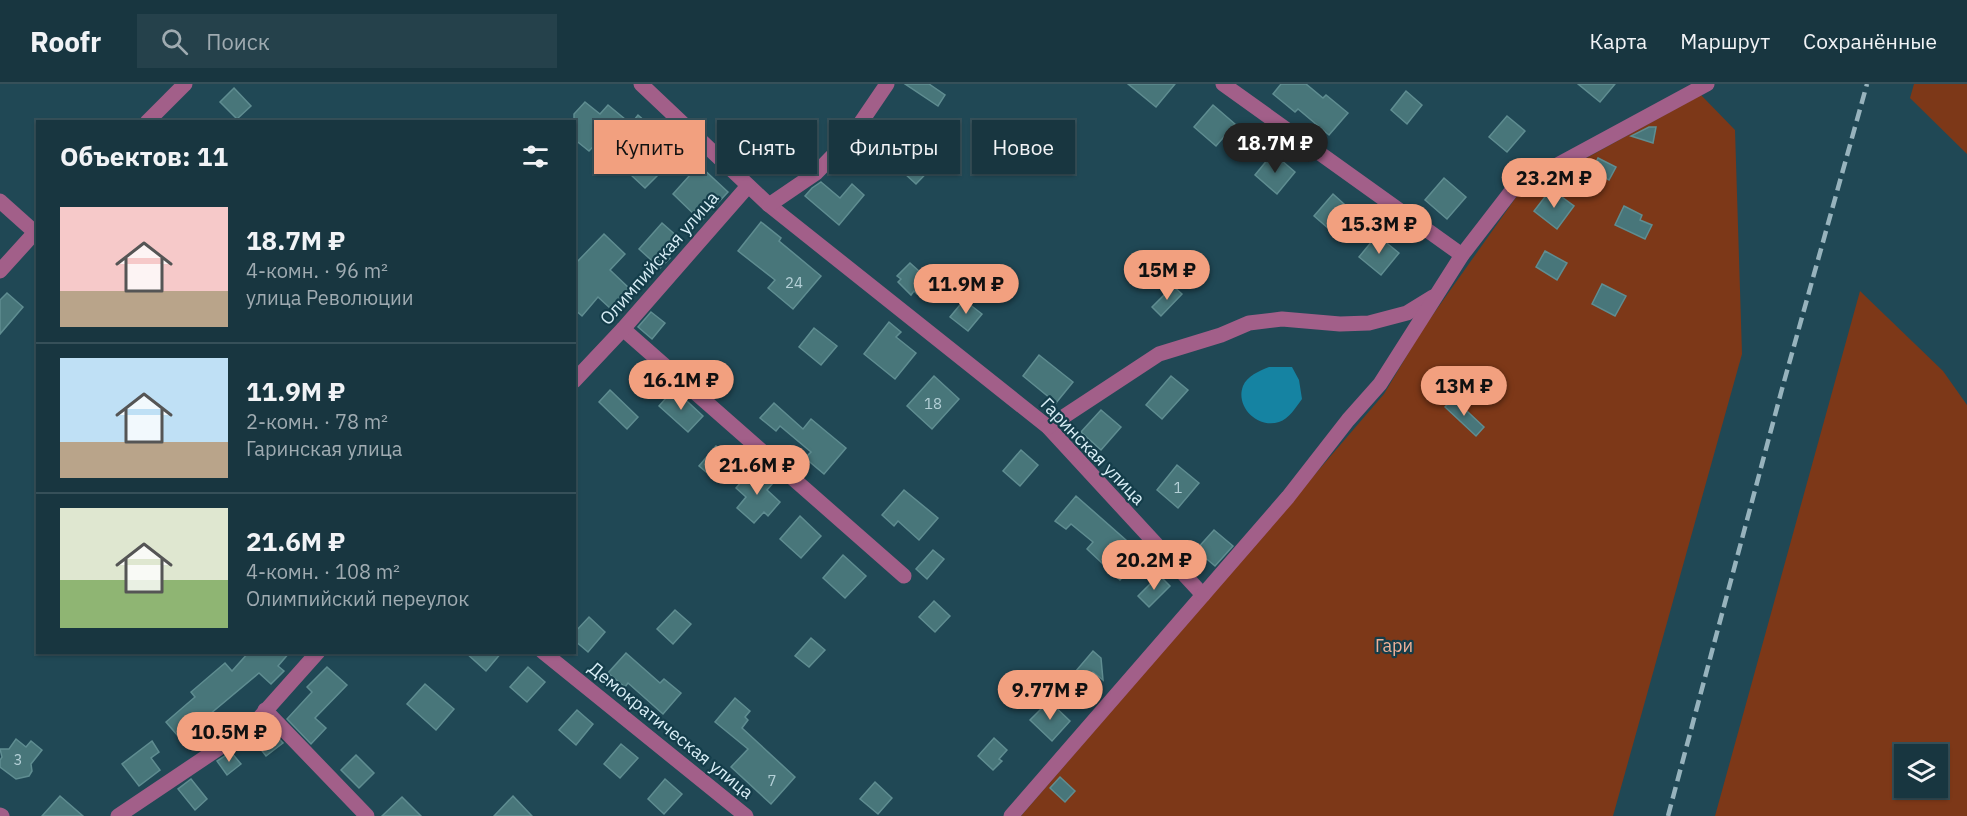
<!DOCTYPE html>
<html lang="ru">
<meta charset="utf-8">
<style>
:root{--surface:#183640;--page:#25414b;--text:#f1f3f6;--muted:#9fabb1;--line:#365059;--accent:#f2a07f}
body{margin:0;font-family:"IBM Plex Sans",sans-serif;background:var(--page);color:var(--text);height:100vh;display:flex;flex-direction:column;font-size:22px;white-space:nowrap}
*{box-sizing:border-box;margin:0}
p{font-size:20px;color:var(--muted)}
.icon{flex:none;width:33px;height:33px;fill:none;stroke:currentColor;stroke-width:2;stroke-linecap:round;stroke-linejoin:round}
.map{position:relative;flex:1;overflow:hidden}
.drawer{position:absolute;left:36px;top:36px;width:540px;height:534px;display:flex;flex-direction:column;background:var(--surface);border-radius:0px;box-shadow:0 2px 4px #0004,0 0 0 2px var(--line)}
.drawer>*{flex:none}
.guide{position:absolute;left:594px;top:36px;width:570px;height:54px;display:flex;gap:12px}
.tools{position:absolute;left:1894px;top:660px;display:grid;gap:12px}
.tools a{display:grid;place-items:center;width:54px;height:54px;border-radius:0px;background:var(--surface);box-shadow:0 2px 4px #0004,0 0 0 2px var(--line);font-size:30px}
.price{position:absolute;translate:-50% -51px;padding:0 14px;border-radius:21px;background:var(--accent);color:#111;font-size:20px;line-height:39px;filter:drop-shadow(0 2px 3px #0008)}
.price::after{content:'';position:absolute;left:50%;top:36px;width:18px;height:14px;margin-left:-9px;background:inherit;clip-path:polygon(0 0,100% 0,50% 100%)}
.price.active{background:#222;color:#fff}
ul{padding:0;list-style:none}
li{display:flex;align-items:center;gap:18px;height:150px;padding:0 24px}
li+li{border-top:2px solid var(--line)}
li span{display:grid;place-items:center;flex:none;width:168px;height:120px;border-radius:0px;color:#555}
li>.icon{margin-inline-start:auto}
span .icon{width:72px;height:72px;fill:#fffc;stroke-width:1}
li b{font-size:26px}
h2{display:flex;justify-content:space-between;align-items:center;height:72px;padding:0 24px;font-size:26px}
.pill{padding:0 21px;border-radius:0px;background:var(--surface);box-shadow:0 2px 4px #0004,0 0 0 2px var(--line);font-size:21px;line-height:54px}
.pill.active{background:var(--accent);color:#111}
header{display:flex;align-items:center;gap:36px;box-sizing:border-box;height:84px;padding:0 30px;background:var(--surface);border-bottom:2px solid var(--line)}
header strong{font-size:28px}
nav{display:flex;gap:33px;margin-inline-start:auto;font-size:21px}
.search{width:420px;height:54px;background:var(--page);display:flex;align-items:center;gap:15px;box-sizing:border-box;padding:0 21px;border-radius:0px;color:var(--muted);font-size:22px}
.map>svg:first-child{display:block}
</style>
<header>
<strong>Roofr</strong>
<div class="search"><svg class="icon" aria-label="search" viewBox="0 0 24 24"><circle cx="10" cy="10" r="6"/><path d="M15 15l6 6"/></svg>Поиск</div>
<nav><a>Карта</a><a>Маршрут</a><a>Сохранённые</a></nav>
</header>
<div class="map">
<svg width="1967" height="732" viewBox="0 0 1967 732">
<rect width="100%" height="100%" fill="#204855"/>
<g fill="#7d3818" fill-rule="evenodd">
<path d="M1914 0H1967V70L1910 14Z"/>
<path d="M1701 11 1735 46 1742 270 1613 732H1021L1384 310 1422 246 1517 112Z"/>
<path d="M1860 207 1943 287 1967 321V732H1715ZM1938 670V704H1905V670Z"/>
</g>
<path fill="#1583a2" d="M1269 283H1292L1299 296 1302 315C1296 323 1289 335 1279 338 1258 345 1235 323 1243 302 1247 292 1259 287 1269 283Z"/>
<g fill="#48767a" stroke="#5f8d91" stroke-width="1.5">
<path d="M905 0H929L945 11 938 22Z"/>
<path d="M1128 0H1175L1156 23Z"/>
<path d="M1281 0H1306L1323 14 1326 11 1348 29 1329 51 1298 25 1295 28 1273 10Z"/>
<path d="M1578 0H1615L1600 18Z"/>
<path d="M234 4 251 22 237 35 220 18Z"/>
<path d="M1406 7 1422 21 1407 40 1391 26Z"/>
<path d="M585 18 600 30 608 21 631 40 638 31 662 52 641 76 608 47 589 67 574 55V30Z"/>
<path d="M1213 21 1235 40 1216 62 1194 43Z"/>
<path d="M1507 32 1525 47 1507 68 1489 53Z"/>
<path d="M1649 43H1656L1653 59 1631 52Z"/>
<path d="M918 50 942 73 916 100 892 78Z"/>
<path d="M791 52 807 66 787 87 771 73Z"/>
<path d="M1273 69 1295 88 1277 110 1255 91Z"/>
<path d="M648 73 662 87 645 104 631 91Z"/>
<path d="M1598 74 1616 83 1609 96 1592 87Z"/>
<path d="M699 81 728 108 701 137 673 110Z"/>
<path d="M1444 94 1466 113 1447 135 1425 116Z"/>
<path d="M821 98 840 114 852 100 864 111 839 141 805 112 812 104Z"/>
<path d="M1551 105 1574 122 1557 145 1534 127Z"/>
<path d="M1333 110 1354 129 1336 151 1314 132Z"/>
<path d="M1624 122 1642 131 1640 136 1652 141 1645 155 1615 141Z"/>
<path d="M761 138 781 154 779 157 821 192 793 225 768 204 775 196 738 167Z"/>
<path d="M662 139 679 154 665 170 670 174 660 184 639 165Z"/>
<path d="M604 150 625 170 610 186 630 205 611 225 598 213 582 232 574 225V181Z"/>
<path d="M1377 151 1399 169 1381 191 1359 173Z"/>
<path d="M1545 167 1567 179 1557 196 1536 183Z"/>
<path d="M910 179 930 197 917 210 914 207 911 211 898 198 901 195 897 192Z"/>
<path d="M1602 200 1626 212 1615 232 1592 220Z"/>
<path d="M1173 202 1182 210 1161 232 1152 223Z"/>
<path d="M7 209 23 223 0 250V216Z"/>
<path d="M964 216 982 230 968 247 950 233Z"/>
<path d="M651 228 665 239 652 255 638 243Z"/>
<path d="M889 238 901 248 896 253 916 269 895 295 864 270Z"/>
<path d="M814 244 837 262 821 281 799 263Z"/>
<path d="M1039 271 1073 298 1056 319 1023 292Z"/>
<path d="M934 292 959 315 932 345 907 322Z"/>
<path d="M1171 292 1188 306 1162 335 1146 321Z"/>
<path d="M674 305 703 332 688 348 659 322Z"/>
<path d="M610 306 638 333 627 345 599 318Z"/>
<path d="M1453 314 1484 343 1476 352 1445 323Z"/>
<path d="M774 319 803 345 811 335 846 364 824 390 805 374 811 368 780 342 776 347 760 334Z"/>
<path d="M1101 326 1121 343 1101 366 1081 348Z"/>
<path d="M716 362 729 373 712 393 699 382Z"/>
<path d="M1021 366 1038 381 1020 402 1003 387Z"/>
<path d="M1177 381 1199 399 1178 424 1157 406Z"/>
<path d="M755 382 773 399 767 406 780 418 768 432 764 428 754 439 737 424 746 413 736 404Z"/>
<path d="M904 406 938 434 919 456 898 437 894 442 882 431Z"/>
<path d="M1076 412 1143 471 1120 496 1087 465 1093 458 1071 440 1066 445 1055 437Z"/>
<path d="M800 432 821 452 801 474 780 455Z"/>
<path d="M1214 446 1233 462 1215 482 1196 466Z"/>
<path d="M933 466 944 475 927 495 916 485Z"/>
<path d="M843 471 866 492 845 514 823 494Z"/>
<path d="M1159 491 1170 502 1149 523 1138 512Z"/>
<path d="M934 517 950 532 935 548 919 533Z"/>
<path d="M675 526 691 540 673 560 657 545Z"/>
<path d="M589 533 605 548 588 568 574 556V549Z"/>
<path d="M811 554 825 566 809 583 795 572Z"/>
<path d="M1093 567 1101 574 1103 596 1093 588 1086 596 1076 587Z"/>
<path d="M249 568H290L278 582 284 587 271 600 259 589 197 641 201 645 184 659 166 638 195 613 191 608 225 579 232 587Z"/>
<path d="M465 568H502L486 587Z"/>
<path d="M626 569 660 599 664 595 681 609 663 630 628 599 625 603 608 589Z"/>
<path d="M327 583 347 601 315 634 326 644 311 660 287 635 312 608 307 603Z"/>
<path d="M528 583 545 598 527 618 510 603Z"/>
<path d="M425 600 454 625 436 646 407 620Z"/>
<path d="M735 614 750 627 745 633 748 636 742 644 795 693 771 720 731 683 748 665 715 638Z"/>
<path d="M1049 617 1070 637 1052 657 1030 636Z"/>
<path d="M577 626 593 640 576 661 559 646Z"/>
<path d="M266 641 283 659 266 672 252 654Z"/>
<path d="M994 654 1007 666 999 675 1002 677 993 686 978 672Z"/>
<path d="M16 655 26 663 31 657 42 666 31 680 32 687 29 692 16 695 0 683V676L2 673 0 665H9Z"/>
<path d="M152 657 159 668 151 674 160 686 139 702 122 680Z"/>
<path d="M621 660 638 674 620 694 604 680Z"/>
<path d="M231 668 241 680 227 691 217 677Z"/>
<path d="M356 671 374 689 359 704 341 686Z"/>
<path d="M1060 693 1075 707 1065 718 1050 704Z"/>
<path d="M191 695 207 715 195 726 178 705Z"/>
<path d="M665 695 682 710 664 730 648 715Z"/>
<path d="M875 698 892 714 878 730 860 715Z"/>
<path d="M60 712 83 732H42Z"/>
<path d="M513 712 532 732H494Z"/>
<path d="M402 713 421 732H382Z"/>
</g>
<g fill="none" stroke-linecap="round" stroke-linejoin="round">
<g stroke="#a25f89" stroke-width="15">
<path d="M641 0 769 121 1048 343 1203 511 1011 732"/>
<path d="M1223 0 1462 171"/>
<path d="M147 38 185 0"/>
<path d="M0 117 38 151"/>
<path d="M769 121 816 89 851 53 887 0"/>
<path d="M0 187 38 145"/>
<path d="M623 245 904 492"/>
<path d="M574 297 623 245 748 102"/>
<path d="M1048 343 1159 270 1221 251 1249 239 1282 235 1340 240 1369 239 1407 229 1433 213"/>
<path d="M1203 511 1288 413 1348 336 1380 300 1462 171 1513 105 1707 0"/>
<path d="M543 568 746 732"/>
<path d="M265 626 367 732"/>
<path d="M0 731 2 732"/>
<path d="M118 732 252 642 318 568"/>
</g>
<path stroke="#97b3bd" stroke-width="4.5" stroke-dasharray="12 6" stroke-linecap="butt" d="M1668 732 1782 305 1867 0"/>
</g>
<g text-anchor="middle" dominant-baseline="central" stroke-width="4.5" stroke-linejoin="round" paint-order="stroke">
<g font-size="15" fill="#b4d0d7">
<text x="794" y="198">24</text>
<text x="933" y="319">18</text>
<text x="1178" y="403">1</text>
<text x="18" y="675">3</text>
<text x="772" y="696">7</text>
</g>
<g font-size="18" fill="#d8eef6" stroke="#143d4a">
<text transform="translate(659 174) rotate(-49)">Олимпийская улица</text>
<text transform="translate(1093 367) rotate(46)">Гаринская улица</text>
<text transform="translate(671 646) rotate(39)">Демократическая улица</text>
</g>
<g font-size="18" fill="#eeb198" stroke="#143d4a">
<text x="1394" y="561">Гари</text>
</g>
</g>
</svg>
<div class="tools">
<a><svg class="icon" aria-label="layers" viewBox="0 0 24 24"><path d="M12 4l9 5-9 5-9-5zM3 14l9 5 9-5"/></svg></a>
</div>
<b class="price active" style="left:1275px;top:90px">18.7M ₽</b>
<b class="price" style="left:1554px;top:125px">23.2M ₽</b>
<b class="price" style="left:1379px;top:171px">15.3M ₽</b>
<b class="price" style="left:1167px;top:217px">15M ₽</b>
<b class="price" style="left:966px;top:231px">11.9M ₽</b>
<b class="price" style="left:681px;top:327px">16.1M ₽</b>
<b class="price" style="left:1464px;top:333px">13M ₽</b>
<b class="price" style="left:757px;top:412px">21.6M ₽</b>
<b class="price" style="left:1154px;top:507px">20.2M ₽</b>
<b class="price" style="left:1050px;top:637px">9.77M ₽</b>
<b class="price" style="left:229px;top:679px">10.5M ₽</b>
<div class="guide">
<a class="pill active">Купить</a>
<a class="pill">Снять</a>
<a class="pill">Фильтры</a>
<a class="pill">Новое</a>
</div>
<section class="drawer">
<h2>Объектов: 11<svg class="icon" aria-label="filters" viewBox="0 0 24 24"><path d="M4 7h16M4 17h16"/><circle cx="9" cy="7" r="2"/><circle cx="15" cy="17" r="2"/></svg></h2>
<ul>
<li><span style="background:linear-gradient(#f6c9c9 70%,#b9a48a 0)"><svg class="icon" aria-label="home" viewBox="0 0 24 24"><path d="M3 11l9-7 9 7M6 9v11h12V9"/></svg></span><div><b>18.7M ₽</b><p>4-комн. · 96 m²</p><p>улица Революции</p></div></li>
<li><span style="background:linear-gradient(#bfe0f5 70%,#b9a48a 0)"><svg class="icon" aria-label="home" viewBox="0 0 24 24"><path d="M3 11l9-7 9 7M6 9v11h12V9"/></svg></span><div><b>11.9M ₽</b><p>2-комн. · 78 m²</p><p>Гаринская улица</p></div></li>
<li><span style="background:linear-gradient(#dfe7d0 60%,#8fb573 0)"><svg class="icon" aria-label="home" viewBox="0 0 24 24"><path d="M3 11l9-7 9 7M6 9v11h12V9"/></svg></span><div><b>21.6M ₽</b><p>4-комн. · 108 m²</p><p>Олимпийский переулок</p></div></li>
</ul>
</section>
</div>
